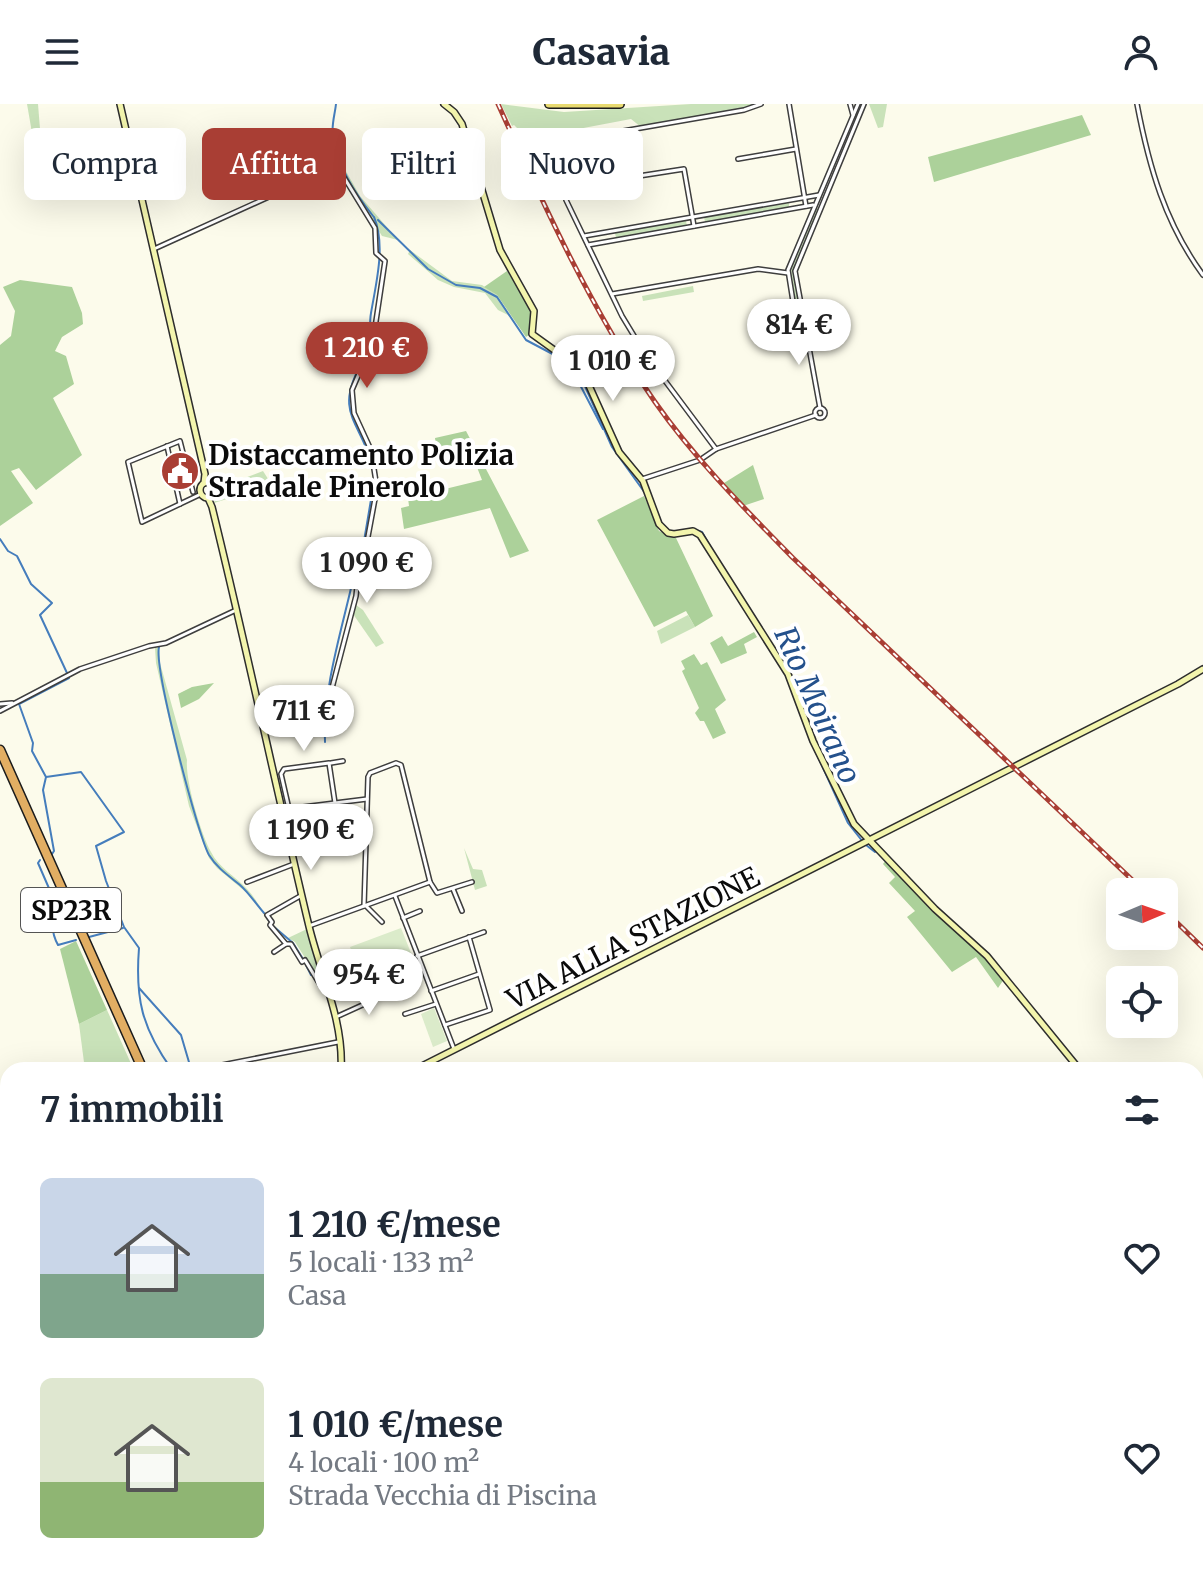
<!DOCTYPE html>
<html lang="it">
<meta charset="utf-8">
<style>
:root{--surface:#fff;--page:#f2f2f3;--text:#1f2937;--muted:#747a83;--accent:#a93e34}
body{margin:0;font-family:Merriweather,serif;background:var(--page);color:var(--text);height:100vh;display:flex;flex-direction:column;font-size:30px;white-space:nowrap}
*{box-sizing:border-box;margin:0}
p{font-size:26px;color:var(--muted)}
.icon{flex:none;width:44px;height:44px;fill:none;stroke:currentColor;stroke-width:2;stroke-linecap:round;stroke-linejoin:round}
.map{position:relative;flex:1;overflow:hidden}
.drawer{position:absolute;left:0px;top:958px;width:1204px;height:514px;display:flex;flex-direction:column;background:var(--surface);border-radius:24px 24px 0 0;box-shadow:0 8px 32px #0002}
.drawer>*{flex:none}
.hud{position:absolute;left:24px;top:24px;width:800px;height:72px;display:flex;gap:16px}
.needle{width:52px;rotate:88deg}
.fabs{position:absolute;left:1106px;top:774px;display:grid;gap:16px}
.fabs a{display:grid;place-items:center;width:72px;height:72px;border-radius:12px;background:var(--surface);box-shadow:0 8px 32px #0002;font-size:40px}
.price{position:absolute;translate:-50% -68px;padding:0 18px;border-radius:28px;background:#fff;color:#222;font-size:26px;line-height:52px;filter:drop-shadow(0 2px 4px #0008)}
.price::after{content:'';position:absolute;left:50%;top:48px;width:24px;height:18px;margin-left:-12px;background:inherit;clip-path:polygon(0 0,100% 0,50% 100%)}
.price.selected{background:var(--accent);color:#fff}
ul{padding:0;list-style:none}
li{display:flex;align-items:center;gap:24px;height:200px;padding:0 40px}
li span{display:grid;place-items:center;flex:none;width:224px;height:160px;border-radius:12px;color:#555}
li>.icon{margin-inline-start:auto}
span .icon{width:96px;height:96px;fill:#fffc;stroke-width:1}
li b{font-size:34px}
h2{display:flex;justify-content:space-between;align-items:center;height:96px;padding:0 40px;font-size:34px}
.tag{padding:0 28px;border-radius:12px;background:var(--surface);box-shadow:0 8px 32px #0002;font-size:28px;line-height:72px}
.tag.selected{background:var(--accent);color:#fff}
header{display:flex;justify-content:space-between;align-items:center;height:104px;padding:0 40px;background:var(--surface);font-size:36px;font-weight:800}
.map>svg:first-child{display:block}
</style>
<header><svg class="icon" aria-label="menu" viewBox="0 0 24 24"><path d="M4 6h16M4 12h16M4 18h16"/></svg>Casavia<svg class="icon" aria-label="person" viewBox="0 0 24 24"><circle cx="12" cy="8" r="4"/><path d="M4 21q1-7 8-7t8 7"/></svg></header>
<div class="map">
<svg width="1203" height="1471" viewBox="0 0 1203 1471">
<rect width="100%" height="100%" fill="#fcfbeb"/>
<g fill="#c9e2b9">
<path d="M27 0H38L40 25 46 36 35 46Z"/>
<path d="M501 0 564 8 691 0H757L736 6 641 23 631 15 557 29 554 33 556 51H552L549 41 535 42 514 21 512 22Z"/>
<path d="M869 0H887L883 23 878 24Z"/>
<path d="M343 62 360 92 398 136 382 132 339 63Z"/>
<path d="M789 99V104L705 118 704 113Z"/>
<path d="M817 104 820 106 794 169 799 201H796L791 166Z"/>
<path d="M686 117 687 122 616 134 615 129Z"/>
<path d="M410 146 452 177 482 181 497 191 510 212 498 206 485 189 454 183 438 176 408 150Z"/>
<path d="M693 182 694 188 643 197 642 192Z"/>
<path d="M263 367 272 381 214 399 218 384Z"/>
<path d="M356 501 363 506 384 539 376 543 353 510Z"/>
<path d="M688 511 695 523 661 540 657 527Z"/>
<path d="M159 543 160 559 187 656C185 676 201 730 211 748 219 764 235 772 247 785 254 792 259 802 265 810L247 789 217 764 209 754 189 702 156 559 155 544Z"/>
<path d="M310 705 312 723 290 726 288 712 292 708Z"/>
<path d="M464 744 473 765 482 766 487 782 475 786Z"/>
<path d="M307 825 323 882 295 838 288 834Z"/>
<path d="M107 906 133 964 131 966H85L79 920Z"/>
</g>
<g fill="#acd19a">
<path d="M1082 11 1091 31 934 78 928 53Z"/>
<path d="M507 167 533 206 530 230 526 233 497 191 484 183Z"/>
<path d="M20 176 72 183 82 209 83 220 62 233 55 247 66 252 74 280 53 294 82 351 36 386 19 364 11 367 33 399 0 422V241L11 232 15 207 3 183Z"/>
<path d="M466 327 529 447 510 454 490 404 404 425 401 404 409 402 408 394 482 376 469 343 437 350 435 334Z"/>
<path d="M753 361 764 395 743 402 724 379Z"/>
<path d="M644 392 659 427 676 434 713 512 695 523 686 507 654 523 597 416Z"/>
<path d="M379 435 382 451 395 447 399 467 375 473 364 456 368 439Z"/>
<path d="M754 528 757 533 744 540 747 549 721 560 710 539 722 532 728 542Z"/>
<path d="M694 550 701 561 707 558 726 596 715 605 726 629 713 635 704 617H700L695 609 699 604 682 567 685 565 681 557Z"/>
<path d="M214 579 199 595 181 604 178 590 192 583Z"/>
<path d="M886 756 984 849 1004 875 998 884 976 853 952 868 907 813 915 807 889 779 895 773 883 760Z"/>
<path d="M76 837 107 906 79 920 60 845Z"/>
</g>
<g fill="#dbebca">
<path d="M401 824 411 849 360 868 350 843Z"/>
<path d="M434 904 447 937 433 943 421 910Z"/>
</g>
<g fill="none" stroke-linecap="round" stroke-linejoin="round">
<g stroke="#457dbc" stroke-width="2">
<path d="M336 0C335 10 331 22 333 32 337 62 355 89 373 112"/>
<path d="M378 116 428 165 456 181 480 184 497 193 526 236 562 255 580 271 612 343 645 389"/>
<path d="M369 242C371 231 369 220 371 209 376 179 386 142 374 113"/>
<path d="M566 261 577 275 603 325"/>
<path d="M360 262C336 307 357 315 371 356"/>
<path d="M692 425 702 428 711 444"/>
<path d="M0 435 8 447 17 452 31 480 52 499 40 511 67 569"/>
<path d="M159 543C154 564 197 729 209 751 217 764 229 772 240 781 249 789 256 800 264 809"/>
<path d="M781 555 788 566"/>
<path d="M793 575 798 592"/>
<path d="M810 635 848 719 863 738"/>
<path d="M325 638C323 579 344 520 356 462L362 449 374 378"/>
<path d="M46 673 81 668 124 728 96 742 106 777 124 823 139 844C135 895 142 924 172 966"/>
<path d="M866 741 875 748"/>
<path d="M52 750 54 747 43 686 46 673 32 647 33 639 19 600 69 574"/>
<path d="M40 756 38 759 58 805C51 818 51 828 58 841L76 836"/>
<path d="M267 814 270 818"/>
<path d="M273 822 293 839 303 855"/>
<path d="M89 833 123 824"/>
<path d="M306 861 311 871"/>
<path d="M139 884 181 931 191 965"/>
<path d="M0 1302 8 1305"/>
<path d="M0 1407 8 1403"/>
<path d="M42 1464 44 1471"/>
<path d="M150 1464 152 1471"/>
<path d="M279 1464 283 1471"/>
</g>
<defs>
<g id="street">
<path d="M789 0 806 102"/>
<path d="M850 0 853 11"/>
<path d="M1137 0C1149 63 1165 119 1203 171"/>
<path d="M617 28 626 74 684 65 694 122"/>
<path d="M738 55 796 45"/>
<path d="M584 132 819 91"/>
<path d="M588 141 813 101"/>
<path d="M154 145 339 61"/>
<path d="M612 190 758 165 788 169"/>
<path d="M804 217 795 210 788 166 858 0"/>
<path d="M820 304 795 167 864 0"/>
<circle cx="820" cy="309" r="5"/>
<path d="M167 342 180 400"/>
<path d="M716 345 645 250 622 212 566 96 557 42 560 38 744 6 761 0"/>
<path d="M642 375 700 356 716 345 816 311"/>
<path d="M193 388 180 337 128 358 142 418 201 390"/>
<path d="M0 600 12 599"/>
<path d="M260 602 286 592 332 584 356 492 359 463 367 438 377 384 371 346 354 309 352 286 373 237 385 157 376 149 375 124 337 62"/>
<path d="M0 607 80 565 149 542 166 539 234 507"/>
<path d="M331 659 343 657"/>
<path d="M287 705 367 695"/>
<path d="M289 705 281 670 284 665 329 659 335 699"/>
<path d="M247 778 294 760"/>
<path d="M453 785 462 807"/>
<path d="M302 791 267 811 272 818 270 821 286 840H291L302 858 305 856 322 884H326"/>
<path d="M395 792 454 945"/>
<path d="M364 802 368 673 370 669 396 659 401 661 430 778"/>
<path d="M366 802 382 818"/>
<path d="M403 814 420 807"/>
<path d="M309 822 430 778 437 789 472 778"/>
<path d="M274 848 286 840"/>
<path d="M417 852 484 828"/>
<path d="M431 887 479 870"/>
<path d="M405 910 436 900"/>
<path d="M336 913 391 888"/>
<path d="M445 921 490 906 469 833"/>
<path d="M197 966 338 938"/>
<path d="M0 1006 8 1004"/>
<path d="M0 1299 8 1303"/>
<path d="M1196 1418 1203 1428"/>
<path d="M44 1464 46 1471"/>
<path d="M380 1464 385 1471"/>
<path d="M199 1471 209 1464"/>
</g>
<g id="secondary">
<path d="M120 0 205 370 204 379"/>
<path d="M444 0 454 8 462 20 500 146 534 207 532 230 582 266 619 348 643 377 659 420 668 429 674 430 693 427 700 431 788 570 813 637 854 720 935 805 987 852 1080 966"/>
<circle cx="208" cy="386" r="8"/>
<path d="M208 394 212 403C246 541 275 680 308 818 319 867 344 915 341 966"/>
<path d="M414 966 1178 580 1203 565"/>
<path d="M1196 1064 1203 1071"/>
<path d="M475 1464 478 1471"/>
</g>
<path id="primary" d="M549 0H620"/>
<g id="highway">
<path d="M0 646 143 966"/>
<path d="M391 1464 397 1471"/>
<path d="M401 1464 408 1471"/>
</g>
</defs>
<use href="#street" stroke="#3e3e3e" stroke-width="6"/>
<use href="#secondary" stroke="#2d2d2d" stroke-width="8"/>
<use href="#primary" stroke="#1c1c1c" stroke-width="10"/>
<use href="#highway" stroke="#1c1c1c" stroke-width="11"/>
<use href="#street" stroke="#fff" stroke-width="3"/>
<use href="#secondary" stroke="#f3f5ad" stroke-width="5"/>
<use href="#primary" stroke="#e8da70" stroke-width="7"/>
<use href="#highway" stroke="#e2ae63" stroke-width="8"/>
<defs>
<g id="rail">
<path d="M498 0C544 102 591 205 655 298 695 355 744 404 793 454L1145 788"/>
<path d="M1164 806 1203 844"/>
</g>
</defs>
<use href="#rail" stroke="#a93e34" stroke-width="5"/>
<use href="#rail" stroke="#fff" stroke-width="2" stroke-dasharray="6" stroke-linecap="butt"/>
</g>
<defs>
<symbol id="civic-disc" viewBox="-11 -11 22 22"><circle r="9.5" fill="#a93e34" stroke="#fff"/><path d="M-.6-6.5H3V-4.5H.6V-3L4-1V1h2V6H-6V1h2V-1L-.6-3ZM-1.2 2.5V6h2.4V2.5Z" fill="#fff"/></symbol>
</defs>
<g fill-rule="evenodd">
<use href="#civic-disc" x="158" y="345" width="44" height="44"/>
</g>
<g text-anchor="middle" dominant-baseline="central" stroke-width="8" stroke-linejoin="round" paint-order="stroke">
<rect fill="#fff" stroke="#545454" stroke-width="2" x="21" y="784" width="100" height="44" rx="6"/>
<g font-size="26" font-weight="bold" fill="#0b0b0b">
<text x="71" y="806">SP23R</text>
</g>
<g font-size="28" font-weight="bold" fill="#0b0b0b" stroke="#fff" text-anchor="start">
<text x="208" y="351">Distaccamento Polizia<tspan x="208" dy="32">Stradale Pinerolo</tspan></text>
</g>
<g font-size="28" fill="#0b0b0b" stroke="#fff">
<text transform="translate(633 834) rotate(-27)">VIA ALLA STAZIONE</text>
</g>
<g font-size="30" font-style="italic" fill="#24518c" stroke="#fff">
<text transform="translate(818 601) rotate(66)">Rio Moirano</text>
</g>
</g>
</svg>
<div class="fabs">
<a><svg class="needle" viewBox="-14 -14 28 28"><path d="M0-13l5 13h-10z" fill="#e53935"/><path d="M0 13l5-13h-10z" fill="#747a83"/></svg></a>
<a><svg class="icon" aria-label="locate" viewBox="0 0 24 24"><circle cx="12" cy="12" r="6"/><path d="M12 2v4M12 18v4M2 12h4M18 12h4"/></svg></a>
</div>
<b class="price" style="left:799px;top:263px">814 €</b>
<b class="price selected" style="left:367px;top:286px">1 210 €</b>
<b class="price" style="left:613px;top:299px">1 010 €</b>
<b class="price" style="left:367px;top:501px">1 090 €</b>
<b class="price" style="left:304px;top:649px">711 €</b>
<b class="price" style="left:311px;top:768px">1 190 €</b>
<b class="price" style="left:369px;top:913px">954 €</b>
<div class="hud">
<a class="tag">Compra</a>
<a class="tag selected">Affitta</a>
<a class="tag">Filtri</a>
<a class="tag">Nuovo</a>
</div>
<section class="drawer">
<h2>7 immobili<svg class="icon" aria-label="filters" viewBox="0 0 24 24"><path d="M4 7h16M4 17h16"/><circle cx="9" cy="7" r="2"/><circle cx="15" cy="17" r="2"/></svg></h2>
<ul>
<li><span style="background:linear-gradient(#c9d6e8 60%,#7fa58c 0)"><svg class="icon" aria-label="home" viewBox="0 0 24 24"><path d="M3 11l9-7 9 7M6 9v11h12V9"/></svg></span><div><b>1 210 €/mese</b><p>5 locali · 133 m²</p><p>Casa</p></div><svg class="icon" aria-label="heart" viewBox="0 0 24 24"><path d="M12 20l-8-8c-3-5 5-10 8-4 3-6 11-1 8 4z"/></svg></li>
<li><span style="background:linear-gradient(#dfe7d0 65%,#8fb573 0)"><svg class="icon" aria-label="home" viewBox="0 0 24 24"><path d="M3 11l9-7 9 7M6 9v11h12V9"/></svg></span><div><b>1 010 €/mese</b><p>4 locali · 100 m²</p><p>Strada Vecchia di Piscina</p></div><svg class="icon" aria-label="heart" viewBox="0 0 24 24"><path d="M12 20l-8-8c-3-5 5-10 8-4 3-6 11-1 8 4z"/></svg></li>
</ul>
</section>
</div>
